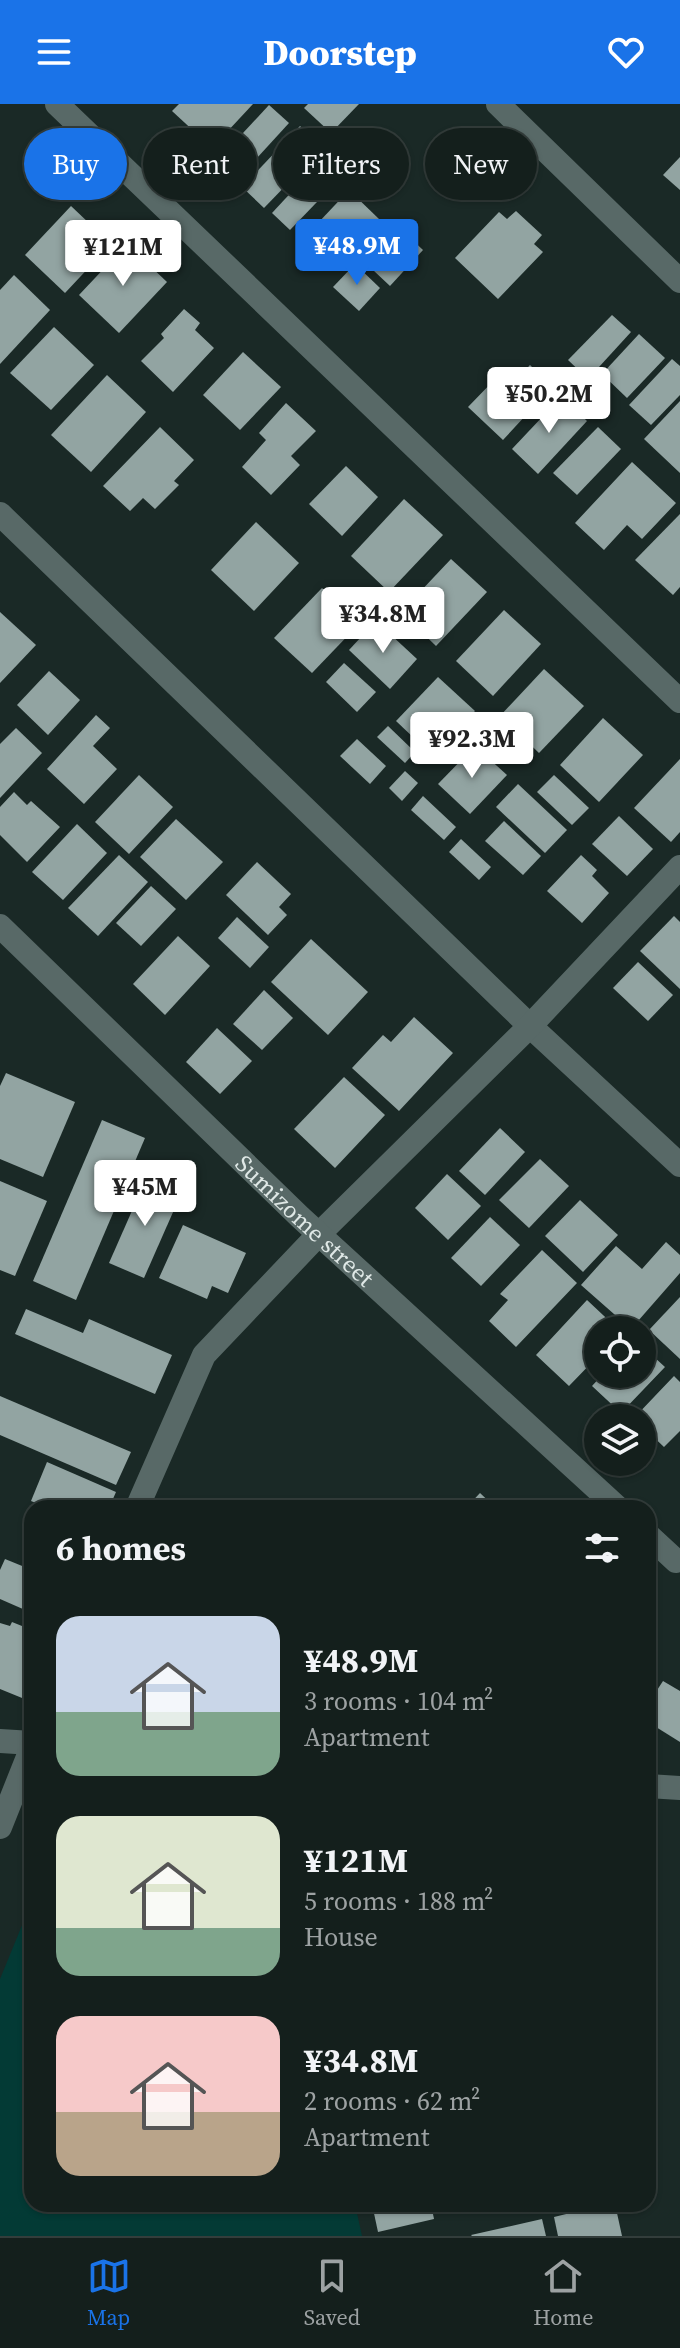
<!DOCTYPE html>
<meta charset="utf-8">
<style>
:root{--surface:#141f1c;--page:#212c29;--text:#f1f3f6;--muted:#9da2a3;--line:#333d3b;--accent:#1a73e8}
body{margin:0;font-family:"Source Serif 4",serif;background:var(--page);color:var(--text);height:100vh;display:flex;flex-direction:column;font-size:30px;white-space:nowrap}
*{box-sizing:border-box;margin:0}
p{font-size:26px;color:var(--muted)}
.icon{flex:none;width:44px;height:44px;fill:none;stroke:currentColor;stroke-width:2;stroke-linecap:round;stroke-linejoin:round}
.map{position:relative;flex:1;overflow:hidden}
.panel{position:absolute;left:24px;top:1396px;width:632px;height:712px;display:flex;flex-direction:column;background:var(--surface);border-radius:24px;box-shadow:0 2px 6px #0004,0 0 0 2px var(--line)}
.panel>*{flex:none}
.top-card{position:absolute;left:24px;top:24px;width:632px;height:72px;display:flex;gap:16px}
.buttons{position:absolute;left:584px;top:1212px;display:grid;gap:16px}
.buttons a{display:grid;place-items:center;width:72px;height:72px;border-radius:50%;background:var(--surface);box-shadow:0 2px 6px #0004,0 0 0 2px var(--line);font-size:40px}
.price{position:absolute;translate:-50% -68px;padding:0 18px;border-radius:8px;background:#fff;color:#222;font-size:26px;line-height:52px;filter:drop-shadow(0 2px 4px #0008)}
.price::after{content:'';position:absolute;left:50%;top:48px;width:24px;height:18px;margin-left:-12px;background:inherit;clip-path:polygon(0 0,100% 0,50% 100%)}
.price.selected{background:var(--accent);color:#fff}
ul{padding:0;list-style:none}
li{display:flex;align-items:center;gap:24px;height:200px;padding:0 32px}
li span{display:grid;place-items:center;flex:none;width:224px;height:160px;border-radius:24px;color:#555}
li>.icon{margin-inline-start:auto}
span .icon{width:96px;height:96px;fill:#fffc;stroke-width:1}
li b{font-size:34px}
h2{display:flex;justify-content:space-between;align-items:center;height:96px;padding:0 32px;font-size:34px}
.tag{padding:0 28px;border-radius:36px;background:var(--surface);box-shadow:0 2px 6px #0004,0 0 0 2px var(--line);font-size:28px;line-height:72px}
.tag.selected{background:var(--accent);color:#fff}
header{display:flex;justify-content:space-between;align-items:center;height:104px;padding:0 32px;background:var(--accent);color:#fff;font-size:36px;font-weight:800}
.menu{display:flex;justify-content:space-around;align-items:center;height:112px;border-top:2px solid var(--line);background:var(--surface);font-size:22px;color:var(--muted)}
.menu a{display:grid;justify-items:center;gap:4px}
.menu .selected{color:var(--accent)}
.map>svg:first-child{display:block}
</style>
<header><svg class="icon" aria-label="menu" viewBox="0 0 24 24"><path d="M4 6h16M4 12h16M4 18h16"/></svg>Doorstep<svg class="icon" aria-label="heart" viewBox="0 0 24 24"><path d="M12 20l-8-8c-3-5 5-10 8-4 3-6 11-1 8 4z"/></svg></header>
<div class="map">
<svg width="680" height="2132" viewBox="0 0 680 2132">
<rect width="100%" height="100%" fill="#1a2926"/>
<path fill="#033a35" d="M32 1797V2100H355L362 2132H0V1875Z"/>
<g fill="#92a4a2">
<path d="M179 0H253L212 44 172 7Z"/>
<path d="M308 0H359L331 29 304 4Z"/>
<path d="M269 1 289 19 236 77 216 58Z"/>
<path d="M300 22 323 43 264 104 242 83Z"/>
<path d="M324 53 343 71 290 126 272 109Z"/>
<path d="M680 53V86L663 71Z"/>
<path d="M349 86 379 115 334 164 303 135Z"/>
<path d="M71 102 111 140 65 189 25 151Z"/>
<path d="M516 107 542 131 534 140 543 148 498 195 455 154 499 108 507 115Z"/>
<path d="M390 115 423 146 390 182 357 151Z"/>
<path d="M127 140 167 178 119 229 79 191Z"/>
<path d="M355 160 380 184 359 207 333 183Z"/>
<path d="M14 171 50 206 0 260V186Z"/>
<path d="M184 205 200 219 195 226 214 244 173 288 141 257 164 234 161 230Z"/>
<path d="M612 211 631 228 588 275 568 256Z"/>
<path d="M54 223 94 261 51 306 10 269Z"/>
<path d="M639 230 665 254 627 294 602 270Z"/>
<path d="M243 248 281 283 240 326 203 291Z"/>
<path d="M672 255 680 262V291L651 321 629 301Z"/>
<path d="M530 261 552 283 503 336 468 303 498 272 510 282Z"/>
<path d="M107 271 146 308 91 368 51 331Z"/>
<path d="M561 293 587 317 538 370 512 345Z"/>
<path d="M680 297V369L644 335Z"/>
<path d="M286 299 316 327 291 352 300 361 271 391 242 363 266 336 259 329Z"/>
<path d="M160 323 194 356 174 377 179 381 155 405 143 394 130 407 103 382Z"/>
<path d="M598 323 621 345 577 391 553 369Z"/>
<path d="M632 358 676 399 642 435 627 421 604 446 575 419Z"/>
<path d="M346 362 378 393 342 432 309 400Z"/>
<path d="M404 395 443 431 389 488 351 452Z"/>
<path d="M680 410V483L673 491 635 456Z"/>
<path d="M256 418 299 459 254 507 211 466Z"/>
<path d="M451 455 487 488 436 542 401 508Z"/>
<path d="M322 484 359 520 312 569 274 534Z"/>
<path d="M504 506 541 540 493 592 456 557Z"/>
<path d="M0 508 36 541 0 579Z"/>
<path d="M376 517 417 555 390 585 349 546Z"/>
<path d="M344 559 376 588 357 608 326 578Z"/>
<path d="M544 565 584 602 539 649 500 612Z"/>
<path d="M49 567 80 596 48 631 17 601Z"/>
<path d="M438 573 475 607 433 652 396 617Z"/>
<path d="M96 611 110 624 93 642 117 665 84 700 47 665Z"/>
<path d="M603 614 643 651 599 698 560 661Z"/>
<path d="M388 622 415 648 405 659 377 633Z"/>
<path d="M16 624 42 649 0 694V640Z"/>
<path d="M357 635 386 662 370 680 340 652Z"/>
<path d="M475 642 507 671 470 710 438 680Z"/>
<path d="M680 655V728L671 738 634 704Z"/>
<path d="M405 667 418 679 402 697 389 684Z"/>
<path d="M139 671 173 703 129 750 95 718Z"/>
<path d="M554 671 589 704 572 721 537 688Z"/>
<path d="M518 680 567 726 545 749 496 703Z"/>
<path d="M14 688 27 701 31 697 60 723 27 758 0 731V703Z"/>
<path d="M423 692 456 723 444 736 411 706Z"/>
<path d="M619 712 653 745 627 772 592 740Z"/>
<path d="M176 715 223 758 186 796 140 753Z"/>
<path d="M504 717 541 752 523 771 485 737Z"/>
<path d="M77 720 107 749 63 796 32 768Z"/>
<path d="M461 735 491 763 479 776 449 748Z"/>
<path d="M119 751 148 778 98 832 68 804Z"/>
<path d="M581 751 597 766 592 772 609 789 582 819 547 787Z"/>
<path d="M257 758 291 790 279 803 287 811 268 831 226 791Z"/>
<path d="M151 782 176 805 141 842 116 819Z"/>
<path d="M674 812 680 818V885L640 847Z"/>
<path d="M237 813 269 843 250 864 218 834Z"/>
<path d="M178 832 210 862 165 911 133 880Z"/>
<path d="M311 835 368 888 328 931 271 878Z"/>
<path d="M638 858 673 891 648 917 613 884Z"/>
<path d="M264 886 293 914 262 946 233 920Z"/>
<path d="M414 913 453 949 399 1007 352 964 383 931 391 938Z"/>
<path d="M217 924 252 957 220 990 186 958Z"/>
<path d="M6 969 75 998 43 1073 0 1055V982Z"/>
<path d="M344 973 385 1011 335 1064 294 1025Z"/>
<path d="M102 1016 145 1034 76 1196 33 1177Z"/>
<path d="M500 1024 525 1048 485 1091 459 1067Z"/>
<path d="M540 1055 569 1082 529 1124 499 1096Z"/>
<path d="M447 1070 481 1102 448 1136 415 1104Z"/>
<path d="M146 1075 181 1090 144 1174 109 1159Z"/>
<path d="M0 1077 47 1097 15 1172 0 1166Z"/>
<path d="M580 1096 618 1131 583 1168 545 1132Z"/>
<path d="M490 1113 520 1141 481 1182 451 1154Z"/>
<path d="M183 1121 246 1149 228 1189 212 1182 207 1195 159 1174Z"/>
<path d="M666 1138 680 1151V1169L631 1225 581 1181 616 1142 642 1165Z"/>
<path d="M542 1146 577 1179 516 1243 489 1217 508 1196 500 1190Z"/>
<path d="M680 1193V1255L649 1226Z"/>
<path d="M587 1196 619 1226H598V1252L569 1282 536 1251Z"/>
<path d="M26 1205 83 1229 89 1215 172 1251 155 1290 15 1230Z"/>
<path d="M642 1242 665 1263 621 1309 592 1282 603 1270H642Z"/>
<path d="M674 1272 680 1278V1327L664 1343 642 1322V1314H634Z"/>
<path d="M0 1292 131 1348 116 1381 0 1331Z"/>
<path d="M47 1358 116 1388 109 1404H48L31 1397Z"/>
<path d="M480 1389 496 1404H466Z"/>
<path d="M5 1455 32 1466V1509L0 1495V1466Z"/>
<path d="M12 1518 32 1526V1584L27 1596 0 1585V1519L10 1522Z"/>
<path d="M663 1577 680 1587V1638L648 1618V1600Z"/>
<path d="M372 2100H431L434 2115 378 2128Z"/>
<path d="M607 2100H615L622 2132H558L554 2113Z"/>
<path d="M542 2115 546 2132H472L471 2131Z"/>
</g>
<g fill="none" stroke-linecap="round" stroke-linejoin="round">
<g stroke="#586967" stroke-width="24">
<path d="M57 0 680 597"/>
<path d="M498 0 680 177"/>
<path d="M0 410 530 922 680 1061"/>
<path d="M137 1404 204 1251 319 1130 530 922 680 763"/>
<path d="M0 1637 32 1639"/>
<path d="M648 1682 680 1684"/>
<path d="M0 1723 32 1643"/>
</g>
<g stroke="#586967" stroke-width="24">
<path id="s1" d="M0 822 300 1113 618 1404"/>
<path d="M648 1431 676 1457"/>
</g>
</g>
<g text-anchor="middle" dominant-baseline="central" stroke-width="8" stroke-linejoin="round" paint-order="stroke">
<g font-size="24" fill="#dfe8e6" stroke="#09100f">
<text stroke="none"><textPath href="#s1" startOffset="424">Sumizome street</textPath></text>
</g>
</g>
</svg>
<div class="buttons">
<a><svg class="icon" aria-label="locate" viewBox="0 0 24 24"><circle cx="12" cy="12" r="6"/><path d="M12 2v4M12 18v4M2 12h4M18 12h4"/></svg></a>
<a><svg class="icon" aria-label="layers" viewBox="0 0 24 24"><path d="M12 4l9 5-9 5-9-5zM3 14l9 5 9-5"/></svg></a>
</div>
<b class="price selected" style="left:357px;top:183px">¥48.9M</b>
<b class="price" style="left:123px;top:184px">¥121M</b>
<b class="price" style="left:549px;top:331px">¥50.2M</b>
<b class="price" style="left:383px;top:551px">¥34.8M</b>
<b class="price" style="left:472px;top:676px">¥92.3M</b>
<b class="price" style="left:145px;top:1124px">¥45M</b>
<div class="top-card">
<a class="tag selected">Buy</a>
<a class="tag">Rent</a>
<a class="tag">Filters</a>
<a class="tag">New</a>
</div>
<section class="panel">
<h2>6 homes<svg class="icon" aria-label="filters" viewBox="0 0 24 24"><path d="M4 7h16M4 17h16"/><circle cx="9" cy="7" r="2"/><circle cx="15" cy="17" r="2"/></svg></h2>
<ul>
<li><span style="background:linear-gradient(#c9d6e8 60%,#7fa58c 0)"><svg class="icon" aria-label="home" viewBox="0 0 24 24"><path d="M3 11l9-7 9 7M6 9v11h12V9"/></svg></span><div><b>¥48.9M</b><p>3 rooms · 104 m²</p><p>Apartment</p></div></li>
<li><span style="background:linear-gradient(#dfe7d0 70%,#7fa58c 0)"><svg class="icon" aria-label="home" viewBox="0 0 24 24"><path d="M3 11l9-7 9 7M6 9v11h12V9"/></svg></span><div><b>¥121M</b><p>5 rooms · 188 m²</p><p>House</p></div></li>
<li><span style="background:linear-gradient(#f6c9c9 60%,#b9a48a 0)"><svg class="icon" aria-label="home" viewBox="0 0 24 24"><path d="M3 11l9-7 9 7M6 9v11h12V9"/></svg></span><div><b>¥34.8M</b><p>2 rooms · 62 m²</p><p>Apartment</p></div></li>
</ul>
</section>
</div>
<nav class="menu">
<a class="selected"><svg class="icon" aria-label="map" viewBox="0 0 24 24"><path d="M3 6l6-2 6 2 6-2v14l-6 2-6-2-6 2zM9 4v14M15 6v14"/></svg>Map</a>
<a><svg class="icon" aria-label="saved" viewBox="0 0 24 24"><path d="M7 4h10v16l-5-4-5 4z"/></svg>Saved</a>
<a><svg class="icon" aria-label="home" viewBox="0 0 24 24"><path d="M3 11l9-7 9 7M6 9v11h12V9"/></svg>Home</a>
</nav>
